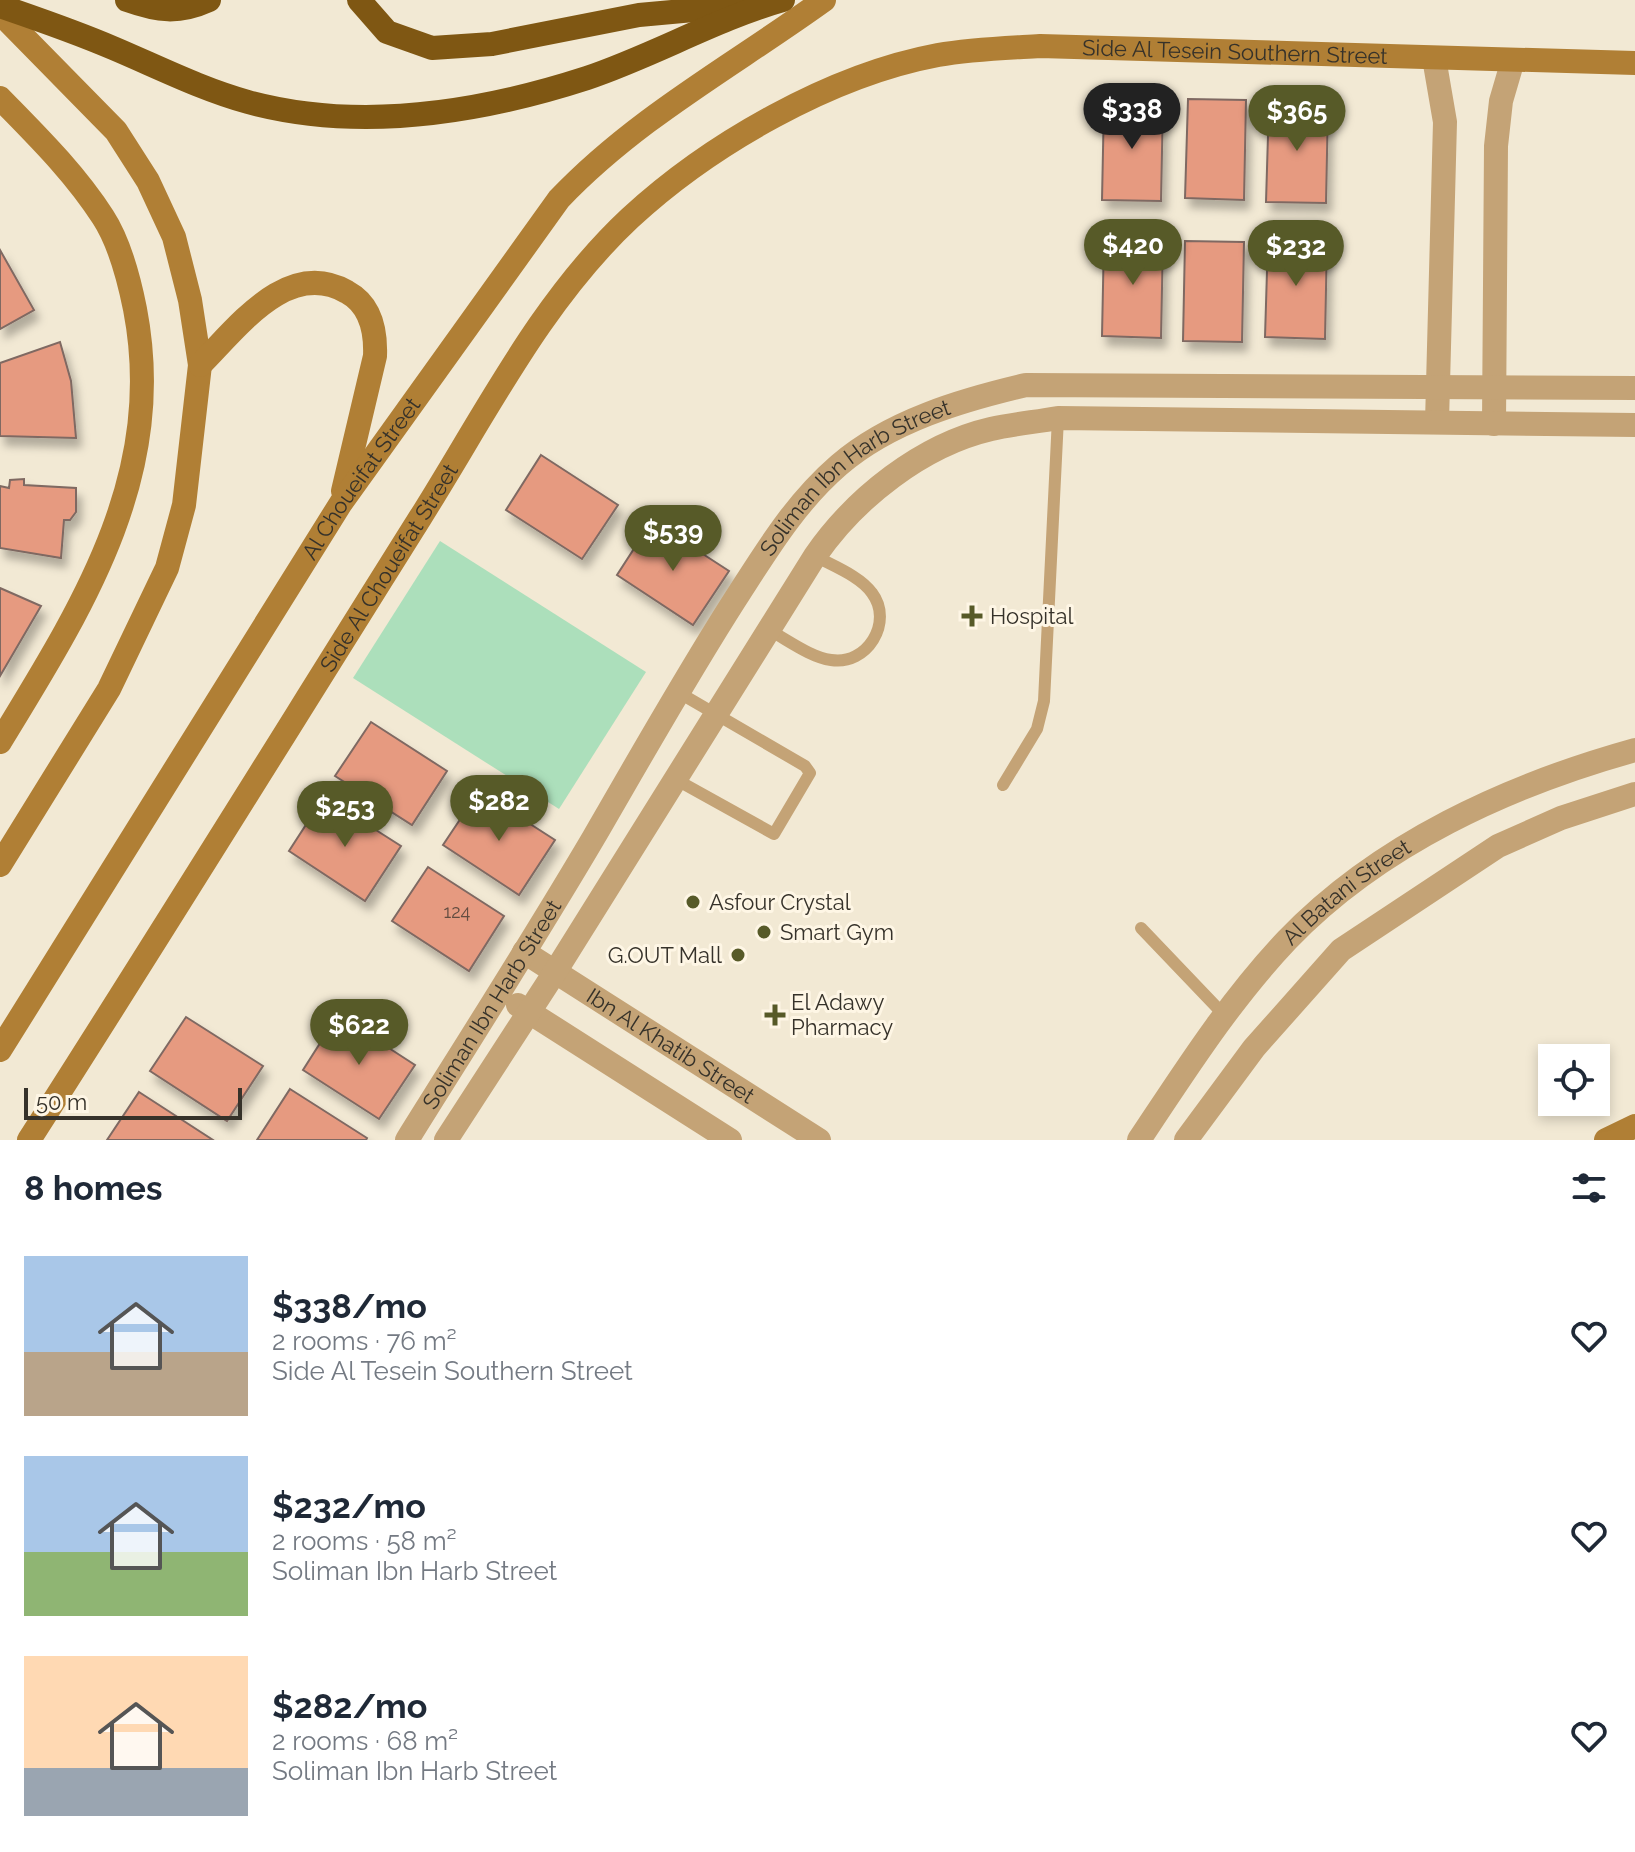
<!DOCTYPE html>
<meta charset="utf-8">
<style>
:root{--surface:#fff;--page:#f6f6f7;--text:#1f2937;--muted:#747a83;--accent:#575a28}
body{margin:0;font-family:Raleway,sans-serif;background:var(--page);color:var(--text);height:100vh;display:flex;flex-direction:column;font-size:30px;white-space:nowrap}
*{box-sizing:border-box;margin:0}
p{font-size:26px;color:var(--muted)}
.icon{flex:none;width:44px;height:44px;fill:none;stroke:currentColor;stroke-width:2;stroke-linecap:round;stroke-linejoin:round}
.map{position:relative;height:1140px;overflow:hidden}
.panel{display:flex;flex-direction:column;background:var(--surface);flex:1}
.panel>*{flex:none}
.buttons{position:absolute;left:1538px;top:1044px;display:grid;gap:16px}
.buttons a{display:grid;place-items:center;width:72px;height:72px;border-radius:0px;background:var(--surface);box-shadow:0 4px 12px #0003;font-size:40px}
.scale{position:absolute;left:24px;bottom:20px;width:218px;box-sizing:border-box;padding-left:8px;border:4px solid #36322a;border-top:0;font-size:22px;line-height:28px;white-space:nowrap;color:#36322a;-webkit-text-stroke:6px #fef6e5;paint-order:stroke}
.price{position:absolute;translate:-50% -68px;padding:0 18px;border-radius:28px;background:var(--accent);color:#fff;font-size:26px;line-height:52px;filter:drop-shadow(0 2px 4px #0008)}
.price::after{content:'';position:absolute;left:50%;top:48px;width:24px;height:18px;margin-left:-12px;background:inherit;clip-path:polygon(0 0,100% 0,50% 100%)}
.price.current{background:#222;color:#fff}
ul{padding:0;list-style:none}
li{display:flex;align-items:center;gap:24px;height:200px;padding:0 24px}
li span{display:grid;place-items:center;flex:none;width:224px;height:160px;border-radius:0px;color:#555}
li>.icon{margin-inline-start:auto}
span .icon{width:96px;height:96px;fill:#fffc;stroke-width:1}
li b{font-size:34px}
h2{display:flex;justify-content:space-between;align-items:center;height:96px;padding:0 24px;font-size:34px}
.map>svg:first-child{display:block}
</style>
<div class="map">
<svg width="1635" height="1140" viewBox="0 0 1635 1140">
<defs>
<filter id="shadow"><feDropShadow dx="5" dy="9" stdDeviation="4" flood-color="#0004"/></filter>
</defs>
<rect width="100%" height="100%" fill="#f2e9d4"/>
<path fill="#acdfbb" d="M440 541 646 672 559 809 353 678Z"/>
<g fill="#e69a80" stroke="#7f6962" stroke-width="2" filter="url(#shadow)">
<path d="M1188 99 1246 100 1244 200 1185 198Z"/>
<path d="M1104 101 1163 102 1161 201 1102 200Z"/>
<path d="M1269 102 1328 104 1326 203 1266 202Z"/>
<path d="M1104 237 1163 238 1161 338 1102 336Z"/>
<path d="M1268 238 1327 239 1325 339 1265 337Z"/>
<path d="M1185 241 1244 242 1242 342 1183 341Z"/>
<path d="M0 250 34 310 0 329Z"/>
<path d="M60 342 71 381 76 438 0 436V363Z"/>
<path d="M541 455 618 505 582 559 506 510Z"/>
<path d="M24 479V485L76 488V512L70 520H64L61 558 0 548V486L9 488 10 480Z"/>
<path d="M652 521 729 571 693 625 617 575Z"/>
<path d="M0 588 41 606 0 676Z"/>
<path d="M371 722 447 771 412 825 335 776Z"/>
<path d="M479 791 555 840 519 895 443 845Z"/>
<path d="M324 797 401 846 365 901 289 851Z"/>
<path d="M428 867 504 916 469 971 392 921Z"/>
<path d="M338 1015 415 1065 379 1119 303 1070Z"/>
<path d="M186 1017 263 1066 227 1121 150 1071Z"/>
<path d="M290 1089 367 1138 366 1140H257Z"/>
<path d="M139 1092 213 1140H107Z"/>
</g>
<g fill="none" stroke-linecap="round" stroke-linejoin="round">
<g stroke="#c4a376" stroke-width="12">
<path d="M769 630C788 640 810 657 831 660 867 666 894 622 872 593 860 576 833 566 815 556"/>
<path d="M675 779 774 834 810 773 805 766 676 691"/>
<path d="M1003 785 1037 729 1044 701 1058 418"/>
<path d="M1141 928 1225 1016"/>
</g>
<g stroke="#c4a376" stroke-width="24">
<path d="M1434 58 1445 122 1437 422"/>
<path d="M1494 424 1496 146 1501 101 1513 60"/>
<path id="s1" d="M524 952 819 1140"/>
<path d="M518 1005 730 1140"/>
<path id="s2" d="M407 1140C470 1039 534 939 594 837 641 756 686 676 736 598 767 550 795 503 839 465 890 421 962 400 1026 385L1635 388"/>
<path d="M446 1140 555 972 815 556C855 498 922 445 991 429 1013 424 1036 422 1058 418L1635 425"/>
<path id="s3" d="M1139 1140C1185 1071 1230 1000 1287 940 1379 844 1509 785 1635 750"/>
<path d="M1186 1140 1254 1048 1341 950 1498 846 1561 818 1635 794"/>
</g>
<g stroke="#b07f35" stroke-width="24">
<path d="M0 13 116 131 148 181 174 237 190 300 200 365 184 505 167 568 109 689 0 865"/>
<path d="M0 98C37 136 74 172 103 217 120 243 129 279 135 309 167 475 83 606 0 742"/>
<path d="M200 365C238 327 288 258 347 292 371 305 376 331 375 356L343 491"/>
<path id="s4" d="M0 1050 341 503 559 199C636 118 734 65 824 0"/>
<path id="s5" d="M29 1140C161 934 290 725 420 518 485 415 541 301 630 218 710 144 831 75 938 55 972 49 1006 48 1040 46L1635 63"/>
<path d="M1606 1140 1635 1126"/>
</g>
<g stroke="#7f5713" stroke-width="24">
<path d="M127 0C158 11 178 14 209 0"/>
<path d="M359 0 387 32 432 48 492 44 639 15 748 5"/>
<path d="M0 6C38 19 76 32 113 48 158 67 201 89 248 102 359 132 479 113 587 78 653 56 716 19 783 0"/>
</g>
</g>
<g fill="#575a28" stroke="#fef6e5" stroke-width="3">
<path d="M968 604h8v8h8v8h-8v8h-8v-8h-8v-8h8z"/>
<circle cx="693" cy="902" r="8"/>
<circle cx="764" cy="932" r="8"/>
<circle cx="738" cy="955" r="8"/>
<path d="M771 1003h8v8h8v8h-8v8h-8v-8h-8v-8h8z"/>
</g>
<g text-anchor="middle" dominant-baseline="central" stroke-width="6" stroke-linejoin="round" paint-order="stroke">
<g font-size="18" fill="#624c40">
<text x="457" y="911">124</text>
</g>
<g font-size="22" fill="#36322a" stroke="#fef6e5">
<text stroke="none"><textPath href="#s5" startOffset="1752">Side Al Tesein Southern Street</textPath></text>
<text stroke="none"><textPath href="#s4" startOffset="676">Al Choueifat Street</textPath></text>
<text stroke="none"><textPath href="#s2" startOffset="808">Soliman Ibn Harb Street</textPath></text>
<text stroke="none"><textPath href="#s5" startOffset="676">Side Al Choueifat Street</textPath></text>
<text stroke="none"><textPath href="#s3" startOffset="326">Al Batani Street</textPath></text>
<text stroke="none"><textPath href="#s2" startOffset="160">Soliman Ibn Harb Street</textPath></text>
<text stroke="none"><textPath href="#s1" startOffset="174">Ibn Al Khatib Street</textPath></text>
</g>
<g font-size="22" fill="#36322a" stroke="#fef6e5" text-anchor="start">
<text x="990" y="616">Hospital</text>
<text x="709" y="902">Asfour Crystal</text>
<text x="780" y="932">Smart Gym</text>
<text x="722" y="955" text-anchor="end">G.OUT Mall</text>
<text x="791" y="1002">El Adawy<tspan x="791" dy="25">Pharmacy</tspan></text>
</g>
</g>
</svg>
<div class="buttons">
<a><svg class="icon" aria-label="locate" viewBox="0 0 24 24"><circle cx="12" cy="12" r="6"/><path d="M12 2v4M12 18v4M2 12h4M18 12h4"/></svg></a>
</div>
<div class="scale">50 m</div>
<b class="price current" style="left:1132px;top:151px">$338</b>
<b class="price" style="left:1297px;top:153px">$365</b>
<b class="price" style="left:1133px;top:287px">$420</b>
<b class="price" style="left:1296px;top:288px">$232</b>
<b class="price" style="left:673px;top:573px">$539</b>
<b class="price" style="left:499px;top:843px">$282</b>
<b class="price" style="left:345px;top:849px">$253</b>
<b class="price" style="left:359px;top:1067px">$622</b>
</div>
<section class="panel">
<h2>8 homes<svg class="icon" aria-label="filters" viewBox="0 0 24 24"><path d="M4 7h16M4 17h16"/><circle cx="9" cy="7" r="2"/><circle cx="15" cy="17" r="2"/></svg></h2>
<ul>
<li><span style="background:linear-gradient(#a9c7e8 60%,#b9a48a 0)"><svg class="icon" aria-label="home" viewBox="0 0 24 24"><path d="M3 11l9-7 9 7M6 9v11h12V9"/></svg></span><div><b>$338/mo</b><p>2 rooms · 76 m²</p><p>Side Al Tesein Southern Street</p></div><svg class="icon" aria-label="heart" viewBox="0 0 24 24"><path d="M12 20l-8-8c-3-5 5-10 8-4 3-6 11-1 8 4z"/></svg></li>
<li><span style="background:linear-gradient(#a9c7e8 60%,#8fb573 0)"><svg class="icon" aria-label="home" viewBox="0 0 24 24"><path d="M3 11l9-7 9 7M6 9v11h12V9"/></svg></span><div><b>$232/mo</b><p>2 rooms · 58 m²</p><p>Soliman Ibn Harb Street</p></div><svg class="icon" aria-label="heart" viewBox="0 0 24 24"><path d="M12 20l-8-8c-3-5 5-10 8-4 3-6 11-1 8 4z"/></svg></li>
<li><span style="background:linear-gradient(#ffd9b3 70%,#9aa5b1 0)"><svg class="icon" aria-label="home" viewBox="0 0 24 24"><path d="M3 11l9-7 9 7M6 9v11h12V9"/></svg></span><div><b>$282/mo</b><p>2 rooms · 68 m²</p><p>Soliman Ibn Harb Street</p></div><svg class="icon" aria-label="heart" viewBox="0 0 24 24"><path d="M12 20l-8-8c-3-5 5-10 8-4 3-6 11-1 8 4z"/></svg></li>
</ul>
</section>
